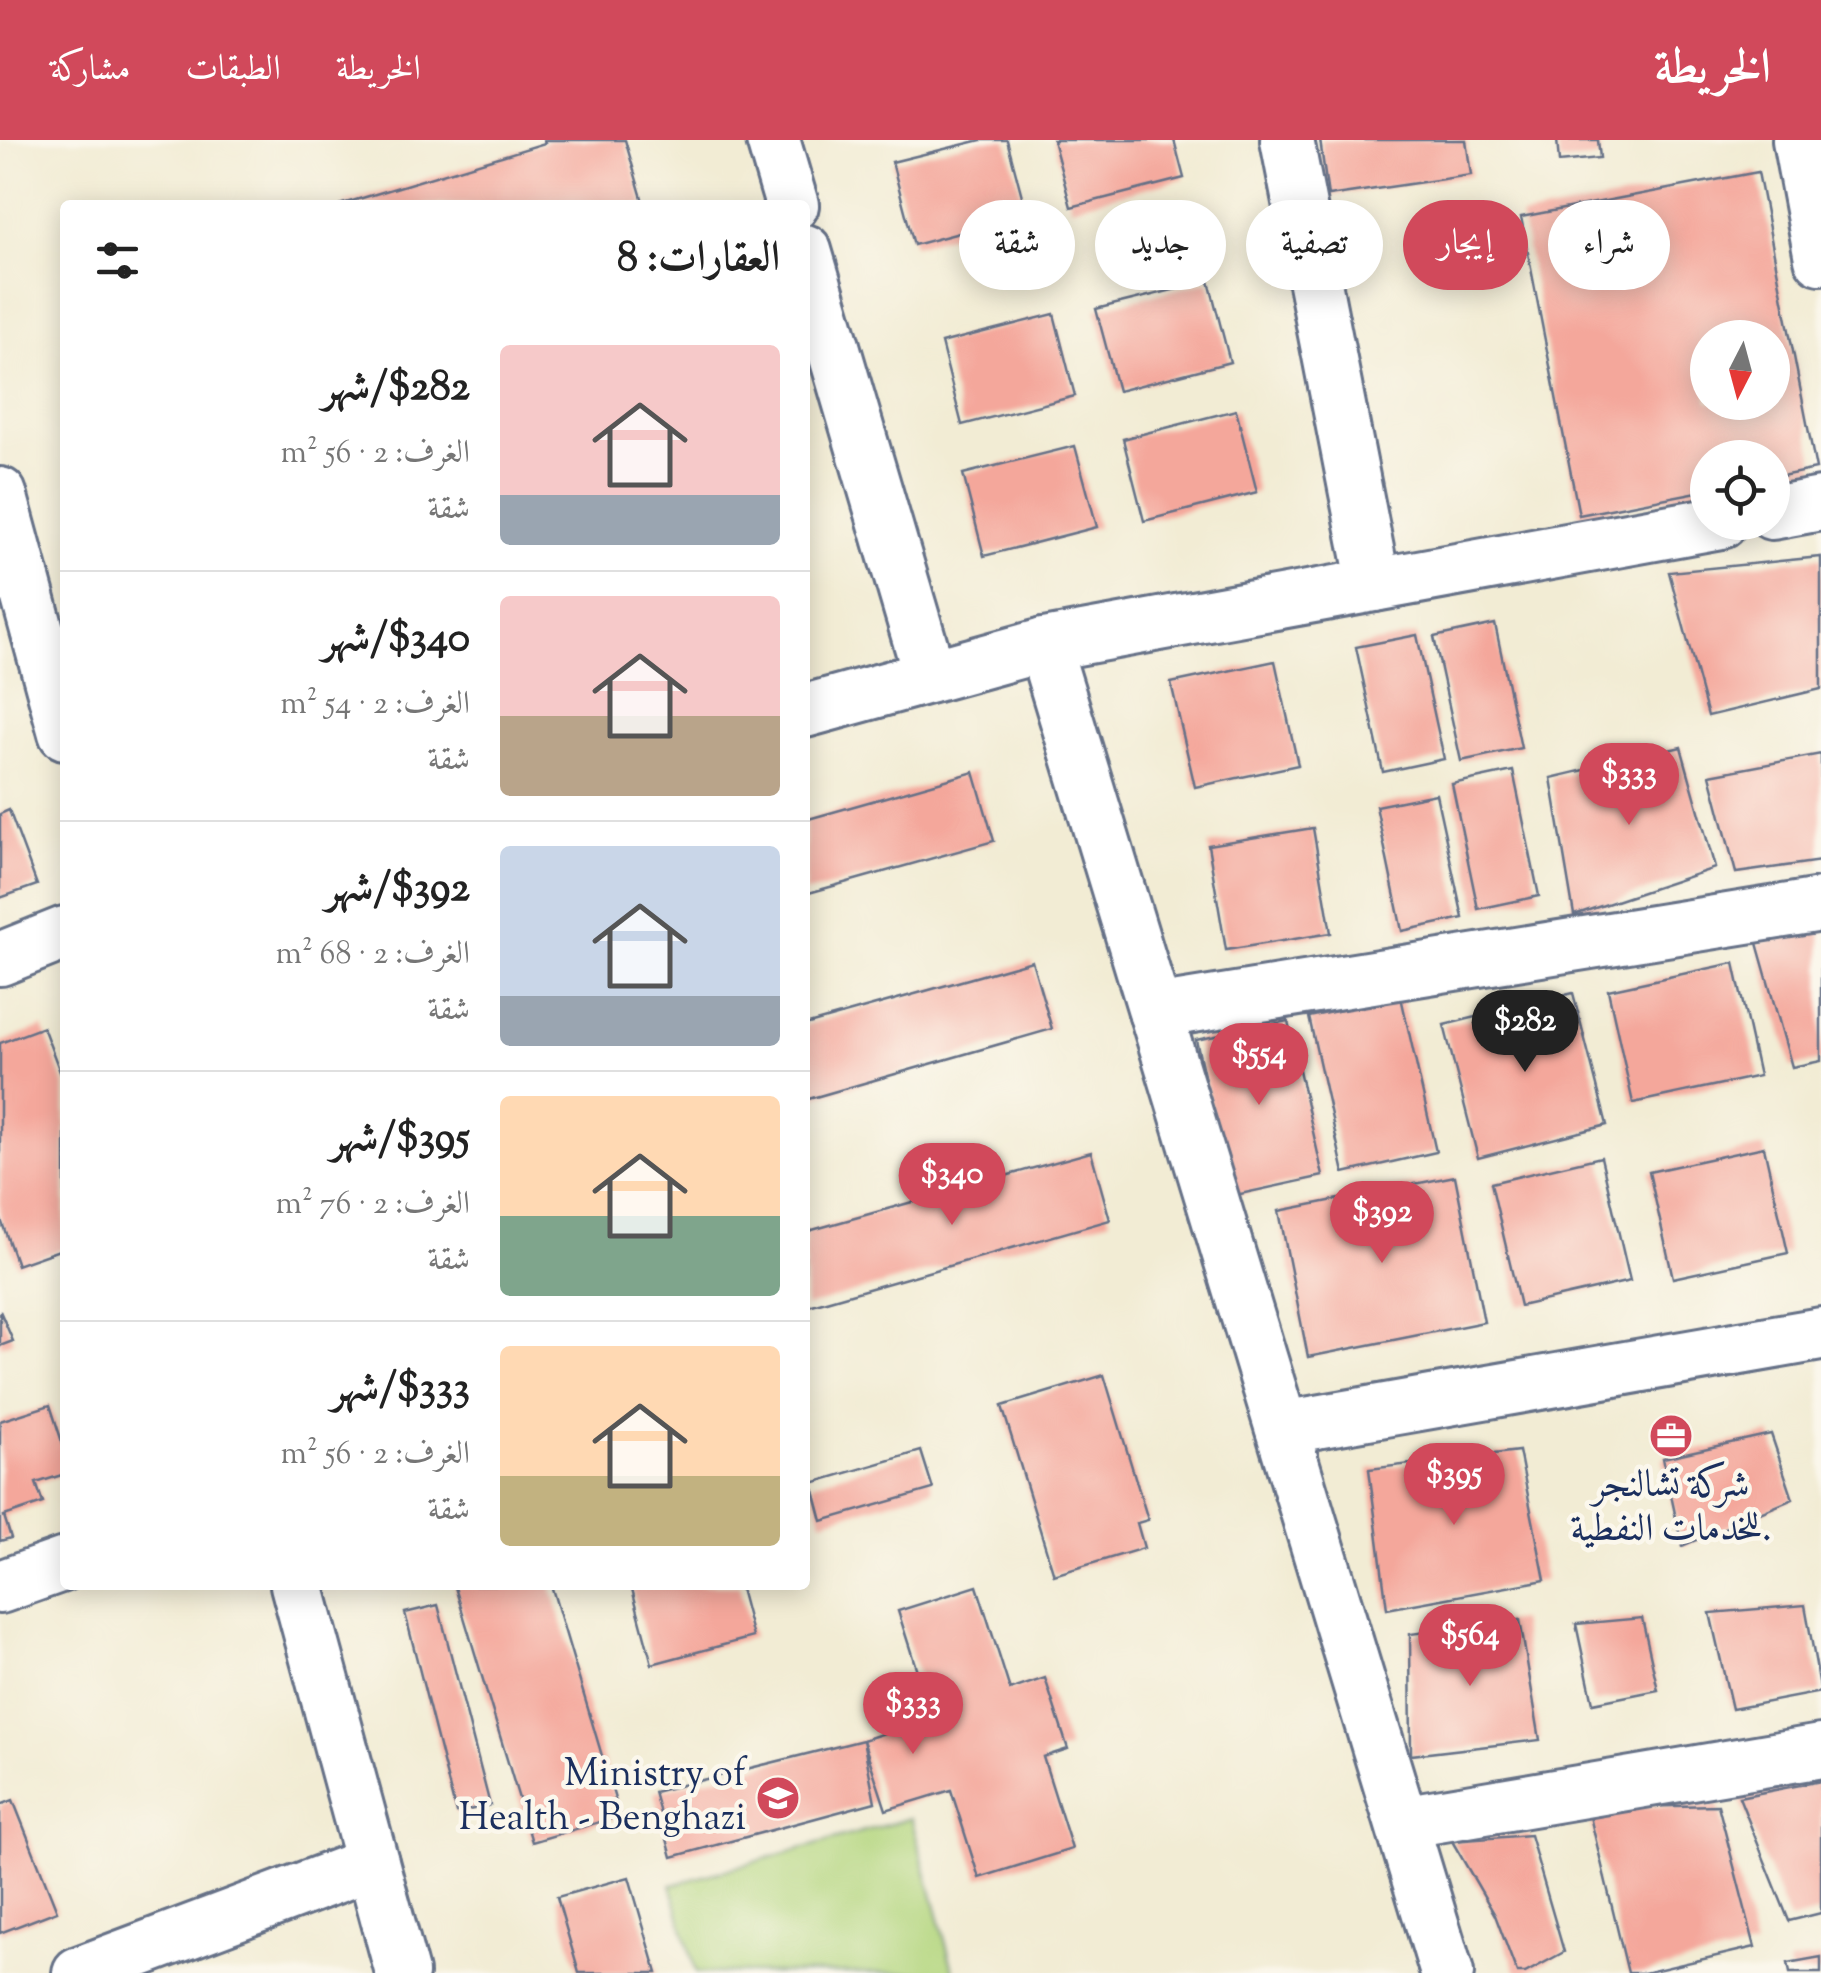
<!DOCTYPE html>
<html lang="ar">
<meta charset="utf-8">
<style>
:root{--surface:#fff;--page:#f2f2f2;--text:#222;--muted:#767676;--line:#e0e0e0;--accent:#d1495b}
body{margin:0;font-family:"Sorts Mill Goudy",Amiri,serif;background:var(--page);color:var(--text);direction:rtl;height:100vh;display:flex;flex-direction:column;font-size:38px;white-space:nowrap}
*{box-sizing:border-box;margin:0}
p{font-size:32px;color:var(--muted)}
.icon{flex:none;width:55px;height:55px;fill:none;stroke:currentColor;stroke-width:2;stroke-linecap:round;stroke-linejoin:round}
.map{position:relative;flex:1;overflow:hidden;direction:ltr}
.sheet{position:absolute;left:60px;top:60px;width:750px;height:1390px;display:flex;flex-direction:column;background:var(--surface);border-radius:10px;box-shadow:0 5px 25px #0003;direction:rtl}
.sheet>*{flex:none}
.hud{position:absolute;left:840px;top:60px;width:830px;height:90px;direction:rtl;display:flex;gap:20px}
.needle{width:65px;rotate:186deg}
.fabs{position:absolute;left:1690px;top:180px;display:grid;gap:20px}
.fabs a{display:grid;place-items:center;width:100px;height:100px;border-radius:50%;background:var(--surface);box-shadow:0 5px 25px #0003;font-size:50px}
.price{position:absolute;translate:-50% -85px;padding:0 22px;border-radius:35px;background:var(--accent);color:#fff;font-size:32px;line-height:65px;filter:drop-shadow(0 2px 5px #0008)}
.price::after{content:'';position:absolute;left:50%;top:60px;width:30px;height:22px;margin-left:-15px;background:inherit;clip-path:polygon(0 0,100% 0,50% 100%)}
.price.selected{background:#222;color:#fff}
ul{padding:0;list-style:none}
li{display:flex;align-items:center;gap:30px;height:250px;padding:0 30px}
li+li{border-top:2px solid var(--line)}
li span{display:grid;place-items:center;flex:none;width:280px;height:200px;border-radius:10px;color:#555}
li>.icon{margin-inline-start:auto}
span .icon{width:120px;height:120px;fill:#fffc;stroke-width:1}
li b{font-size:42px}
h2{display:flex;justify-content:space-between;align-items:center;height:120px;padding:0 30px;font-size:42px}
.pill{padding:0 35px;border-radius:45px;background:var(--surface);box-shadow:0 5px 25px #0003;font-size:35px;line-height:90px}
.pill.selected{background:var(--accent);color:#fff}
header{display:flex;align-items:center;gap:60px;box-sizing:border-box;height:140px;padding:0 50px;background:var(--accent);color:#fff}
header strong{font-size:48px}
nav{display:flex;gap:55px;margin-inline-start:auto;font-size:35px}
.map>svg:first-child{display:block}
</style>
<header>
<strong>الخريطة</strong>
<nav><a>الخريطة</a><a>الطبقات</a><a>مشاركة</a></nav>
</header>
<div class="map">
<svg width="1821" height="1833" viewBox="0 0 1821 1833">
<rect width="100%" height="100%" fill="#fbf7ec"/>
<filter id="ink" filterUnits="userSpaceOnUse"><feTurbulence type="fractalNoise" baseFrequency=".01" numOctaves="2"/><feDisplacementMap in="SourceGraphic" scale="20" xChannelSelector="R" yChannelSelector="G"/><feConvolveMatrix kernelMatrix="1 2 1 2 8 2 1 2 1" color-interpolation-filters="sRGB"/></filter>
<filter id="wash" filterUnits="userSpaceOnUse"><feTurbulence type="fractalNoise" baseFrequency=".0048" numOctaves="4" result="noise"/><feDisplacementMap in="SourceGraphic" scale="40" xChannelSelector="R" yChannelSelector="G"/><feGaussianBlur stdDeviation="2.25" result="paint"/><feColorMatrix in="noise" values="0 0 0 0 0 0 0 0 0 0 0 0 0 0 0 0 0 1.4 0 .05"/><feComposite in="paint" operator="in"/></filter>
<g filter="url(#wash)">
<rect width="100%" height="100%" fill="#f2ecd4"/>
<path fill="#b2d57d" stroke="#66826e" stroke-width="2.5" d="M911 1678 954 1833H696L671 1745Z"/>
<g id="blocks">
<g fill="#f4a79b" fill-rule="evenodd">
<path d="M544 0H625L644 65H339L545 3Z"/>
<path d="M981 0H1007L1027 75 914 105 892 22Z"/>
<path d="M1053 0H1174L1184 38 1071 67Z"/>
<path d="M1320 0H1466L1471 35 1328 56Z"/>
<path d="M1557 0H1598L1600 18 1559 22Z"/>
<path d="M1758 32 1816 329 1772 338V318H1708V350L1579 375 1521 77ZM1708 198H1772V262H1708Z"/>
<path d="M1209 141 1230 222 1118 251 1096 169Z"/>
<path d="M1054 174 1075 256 962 285 941 203Z"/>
<path d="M1236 270 1257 352 1144 381 1123 299Z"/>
<path d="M1075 306 1097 387 984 416 963 334Z"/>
<path d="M1821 417V549L1708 576 1669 432Z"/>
<path d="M1495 484 1521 608 1461 621 1434 497Z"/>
<path d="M1417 495 1444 619 1383 632 1356 507Z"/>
<path d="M1275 521 1298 625 1195 647 1171 543Z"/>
<path d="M1681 607 1715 728 1574 775 1551 638Z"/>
<path d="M1821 614V721L1736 733 1710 635Z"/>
<path d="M1513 631 1539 756 1478 769 1452 644Z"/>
<path d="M974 632 994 701 805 754V680Z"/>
<path d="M1436 654 1463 778 1402 791 1376 666Z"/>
<path d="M9 670 37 745 0 758V674Z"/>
<path d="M1313 688 1331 793 1226 810 1208 705Z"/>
<path d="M1821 790V921L1792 927 1757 803Z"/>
<path d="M1032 821 1052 889 805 960V885Z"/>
<path d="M1734 823 1759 936 1633 963 1608 850Z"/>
<path d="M1573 853 1607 985 1478 1018 1444 885Z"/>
<path d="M1401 857 1436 1012 1344 1033 1309 877Z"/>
<path d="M1288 881 1323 1036 1231 1056 1196 900Z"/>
<path d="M43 887 65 945V1108L17 1125 0 1077V903Z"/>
<path d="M1764 1007 1788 1113 1673 1138 1649 1032Z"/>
<path d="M1091 1012 1110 1080 805 1167V1092Z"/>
<path d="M1601 1017 1630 1141 1520 1166 1491 1043Z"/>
<path d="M1455 1036 1484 1182 1308 1217 1279 1071Z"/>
<path d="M0 1171 13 1201 0 1206Z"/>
<path d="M1104 1235 1148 1380 1137 1383 1144 1408 1054 1435 1002 1266Z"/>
<path d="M50 1265 65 1311V1334L36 1343 43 1363 4 1376 11 1398 0 1401V1281Z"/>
<path d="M1771 1294 1793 1359 1682 1406 1663 1318Z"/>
<path d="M921 1311 933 1349 822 1381 812 1343Z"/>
<path d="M1519 1311 1545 1440 1387 1469 1369 1329Z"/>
<path d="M462 1445H551L620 1676 532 1702 455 1447Z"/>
<path d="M631 1445H739L753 1497 652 1524Z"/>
<path d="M977 1446 1010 1550 1045 1538 1068 1609 1043 1617 1072 1709 979 1738 951 1650 886 1670 863 1600 875 1662 672 1717 654 1652 863 1600 932 1578 898 1471Z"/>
<path d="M438 1465 490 1665 456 1673 405 1473Z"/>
<path d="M1805 1465 1821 1552 1732 1569 1710 1473Z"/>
<path d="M1642 1478 1658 1550 1593 1563 1576 1484Z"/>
<path d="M1520 1480 1540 1600 1411 1615 1410 1494Z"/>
<path d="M1821 1641V1773L1789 1781 1739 1657Z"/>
<path d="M13 1660 57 1771 0 1793V1665Z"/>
<path d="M1718 1665 1755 1807 1644 1833H1628L1588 1668Z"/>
<path d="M1530 1695 1564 1812 1525 1833H1517L1495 1775 1452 1701Z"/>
<path d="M629 1737 657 1833H579L557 1757Z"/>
<path d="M1821 1817V1833H1790L1788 1823Z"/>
</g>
</g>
</g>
<g filter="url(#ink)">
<use href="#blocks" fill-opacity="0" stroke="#667187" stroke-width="2.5"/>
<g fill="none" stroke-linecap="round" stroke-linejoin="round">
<defs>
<g id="minor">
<path d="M773 0 792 65"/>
<path d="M1287 0 1374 445"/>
<path d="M1799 0 1821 118"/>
<path d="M805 111 930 536"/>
<path d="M0 354 65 593"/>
<path d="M1772 373 1821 364"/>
<path d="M1044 505 1447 1833"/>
<path d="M805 571 1044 505 1721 382"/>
<path d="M0 819 65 793"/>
<path d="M1155 872 1821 765"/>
<path d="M1282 1288 1821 1194"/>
<path d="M297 1445 402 1833"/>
<path d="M0 1447 65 1424"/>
<path d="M1402 1682 1821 1611"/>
<path d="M79 1833 372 1723"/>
</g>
</defs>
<use href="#minor" stroke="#667187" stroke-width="58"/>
<use href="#minor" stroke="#fff" stroke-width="52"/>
</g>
</g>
<defs>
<symbol id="office-disc" viewBox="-11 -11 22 22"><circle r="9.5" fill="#d1495b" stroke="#fbf7ec"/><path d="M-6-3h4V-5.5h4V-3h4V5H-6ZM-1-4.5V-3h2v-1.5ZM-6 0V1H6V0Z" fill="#fff"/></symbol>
<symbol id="university-disc" viewBox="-11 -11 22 22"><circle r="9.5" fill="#d1495b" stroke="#fbf7ec"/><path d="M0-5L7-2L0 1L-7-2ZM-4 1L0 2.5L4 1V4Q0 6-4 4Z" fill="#fff"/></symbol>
</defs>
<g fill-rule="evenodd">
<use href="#office-disc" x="1646" y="1271" width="50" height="50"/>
<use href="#university-disc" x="753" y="1633" width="50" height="50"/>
</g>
<g text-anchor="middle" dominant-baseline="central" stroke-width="9" stroke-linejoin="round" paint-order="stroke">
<g font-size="38" fill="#1b2f5e" stroke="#fbf7ec">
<text x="1671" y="1347">شركة تشالنجر<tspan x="1671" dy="44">للخدمات النفطية.</tspan></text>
<text x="746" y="1636" text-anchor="end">Ministry of<tspan x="746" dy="44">Health - Benghazi</tspan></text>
</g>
</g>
</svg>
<div class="fabs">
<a><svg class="needle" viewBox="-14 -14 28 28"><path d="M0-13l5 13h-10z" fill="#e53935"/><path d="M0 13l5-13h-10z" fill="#767676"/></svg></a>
<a><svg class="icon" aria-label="locate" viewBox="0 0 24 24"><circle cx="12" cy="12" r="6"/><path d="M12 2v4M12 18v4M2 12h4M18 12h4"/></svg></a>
</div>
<b class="price" style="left:1629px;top:688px">$333</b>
<b class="price selected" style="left:1525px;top:935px">$282</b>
<b class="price" style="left:1259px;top:968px">$554</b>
<b class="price" style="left:952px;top:1088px">$340</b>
<b class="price" style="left:1382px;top:1126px">$392</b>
<b class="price" style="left:1454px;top:1388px">$395</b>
<b class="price" style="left:1470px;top:1549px">$564</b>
<b class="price" style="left:913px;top:1617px">$333</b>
<div class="hud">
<a class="pill">شراء</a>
<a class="pill selected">إيجار</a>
<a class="pill">تصفية</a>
<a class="pill">جديد</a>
<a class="pill">شقة</a>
</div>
<section class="sheet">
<h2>العقارات: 8<svg class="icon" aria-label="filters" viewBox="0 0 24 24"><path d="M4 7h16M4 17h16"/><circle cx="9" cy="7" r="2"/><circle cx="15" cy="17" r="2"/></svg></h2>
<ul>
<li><span style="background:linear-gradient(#f6c9c9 75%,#9aa5b1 0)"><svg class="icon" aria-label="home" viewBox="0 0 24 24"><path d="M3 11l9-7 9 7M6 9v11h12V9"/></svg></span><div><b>$282/شهر</b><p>الغرف: 2 · 56 m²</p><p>شقة</p></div></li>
<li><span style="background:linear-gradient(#f6c9c9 60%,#b9a48a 0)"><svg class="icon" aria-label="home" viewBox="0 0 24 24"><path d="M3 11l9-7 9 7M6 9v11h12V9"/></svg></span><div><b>$340/شهر</b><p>الغرف: 2 · 54 m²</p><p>شقة</p></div></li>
<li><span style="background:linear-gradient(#c9d6e8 75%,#9aa5b1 0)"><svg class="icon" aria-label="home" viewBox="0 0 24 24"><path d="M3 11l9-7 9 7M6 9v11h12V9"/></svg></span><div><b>$392/شهر</b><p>الغرف: 2 · 68 m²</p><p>شقة</p></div></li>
<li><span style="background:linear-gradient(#ffd9b3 60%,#7fa58c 0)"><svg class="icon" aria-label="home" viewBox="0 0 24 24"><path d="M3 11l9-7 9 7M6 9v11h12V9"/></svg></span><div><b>$395/شهر</b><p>الغرف: 2 · 76 m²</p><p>شقة</p></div></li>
<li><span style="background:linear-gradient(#ffd9b3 65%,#c2b280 0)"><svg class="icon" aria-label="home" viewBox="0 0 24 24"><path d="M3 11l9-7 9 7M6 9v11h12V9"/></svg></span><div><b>$333/شهر</b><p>الغرف: 2 · 56 m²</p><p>شقة</p></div></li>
</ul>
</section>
</div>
